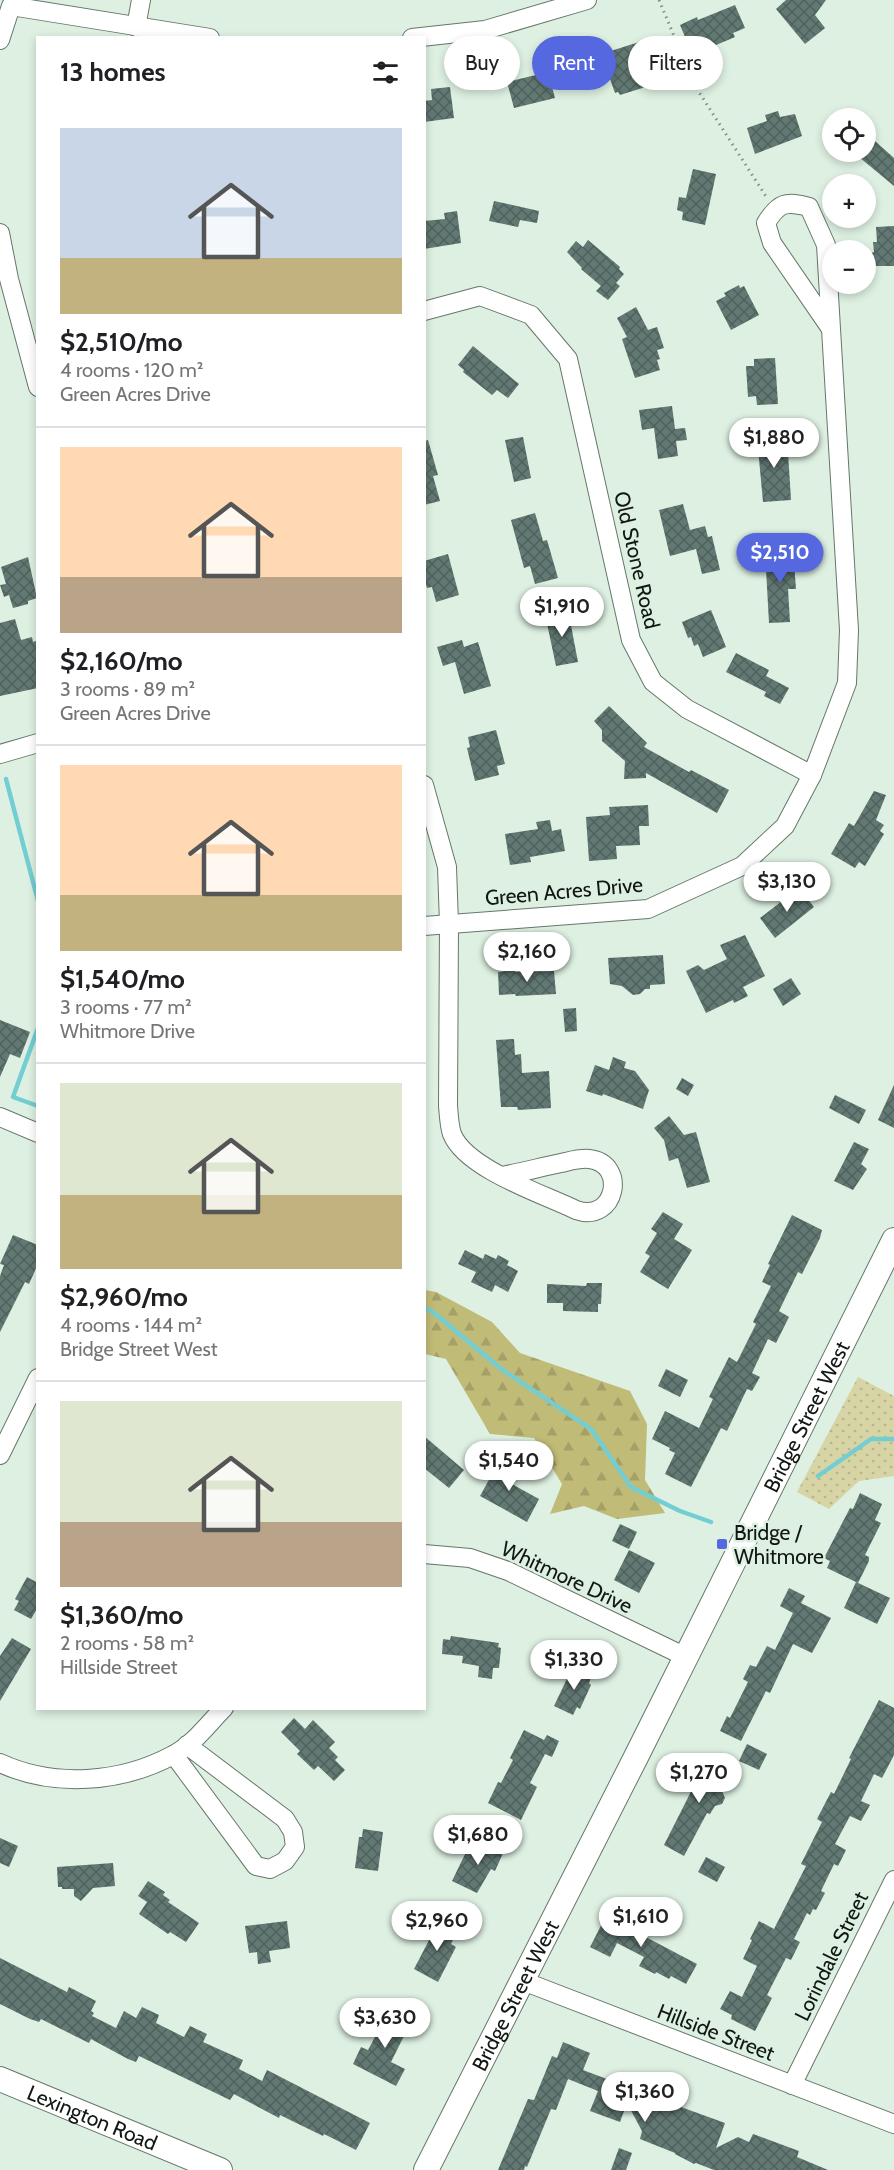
<!DOCTYPE html>
<meta charset="utf-8">
<style>
:root{--surface:#fff;--page:#f2f2f2;--text:#202124;--muted:#757577;--line:#e0e0e0;--accent:#5668df}
body{margin:0;font-family:Cabin,sans-serif;background:var(--page);color:var(--text);height:100vh;display:flex;flex-direction:column;font-size:22px;white-space:nowrap}
*{box-sizing:border-box;margin:0}
p{font-size:20px;color:var(--muted)}
.icon{flex:none;width:33px;height:33px;fill:none;stroke:currentColor;stroke-width:2;stroke-linecap:round;stroke-linejoin:round}
.map{position:relative;flex:1;overflow:hidden}
.panel{position:absolute;left:36px;top:36px;width:390px;height:1674px;display:flex;flex-direction:column;background:var(--surface);border-radius:0px;box-shadow:0 3px 9px #0003}
.panel>*{flex:none}
.banner{position:absolute;left:444px;top:36px;width:360px;height:54px;display:flex;gap:12px}
.controls{position:absolute;left:822px;top:108px;display:grid;gap:12px}
.controls a{display:grid;place-items:center;width:54px;height:54px;border-radius:50%;background:var(--surface);box-shadow:0 3px 9px #0003;font-size:30px}
.price{position:absolute;translate:-50% -51px;padding:0 14px;border-radius:21px;background:#fff;color:#222;font-size:20px;line-height:39px;filter:drop-shadow(0 2px 3px #0008)}
.price::after{content:'';position:absolute;left:50%;top:36px;width:18px;height:14px;margin-left:-9px;background:inherit;clip-path:polygon(0 0,100% 0,50% 100%)}
.price.on{background:var(--accent);color:#fff}
ul{padding:0;list-style:none}
li{display:grid;align-content:center;gap:12px;height:318px;padding:0 24px}
li+li{border-top:2px solid var(--line)}
li span{display:grid;place-items:center;height:186px;border-radius:0px;color:#555}
li>.icon{margin-inline-start:auto}
span .icon{width:108px;height:108px;fill:#fffc;stroke-width:1}
li b{font-size:26px}
h2{display:flex;justify-content:space-between;align-items:center;height:72px;padding:0 24px;font-size:26px}
.tag{padding:0 21px;border-radius:27px;background:var(--surface);box-shadow:0 3px 9px #0003;font-size:21px;line-height:54px}
.tag.on{background:var(--accent);color:#fff}
.map>svg:first-child{display:block}
</style>
<div class="map">
<svg width="894" height="2170" viewBox="0 0 894 2170">
<defs>
<pattern id="grass-dots" width="8" height="8" patternUnits="userSpaceOnUse" patternTransform="scale(1.5)"><rect width="8" height="8" fill="#d7d4a5"/><path d="M2 2h.1M6 6h.1" fill="none" stroke="#b8b58d" stroke-width="1.8" stroke-linecap="round"/></pattern>
<pattern id="forest-firs" width="22" height="20" patternUnits="userSpaceOnUse" patternTransform="scale(1.5)"><rect width="22" height="20" fill="#c1bb78"/><path d="M5 1l3.5 6h-7zM16 11l3.5 6h-7z" fill="#a5a067"/></pattern>
<pattern id="building-cross-hatch" width="8" height="8" patternUnits="userSpaceOnUse" patternTransform="scale(1.5)"><rect width="8" height="8" fill="#627872"/><path d="M0 0l8 8M0 8l8-8" fill="none" stroke="#4f615c"/></pattern>
</defs>
<rect width="100%" height="100%" fill="#ddf0e1"/>
<path fill="url(#grass-dots)" d="M858 1377 894 1396V1476L859 1481 829 1509 797 1492Z"/>
<path fill="url(#forest-firs)" d="M425 1290 436 1292 492 1322 520 1353 630 1391 647 1424 645 1480 665 1513 617 1519 584 1506 550 1514 562 1484 534 1438 490 1434 446 1359 425 1354Z"/>
<g fill="none" stroke-linecap="round" stroke-linejoin="round">
<g stroke="#73ced3" stroke-width="4.5">
<path d="M6 779 38 901"/>
<path d="M38 1028 13 1097 38 1106"/>
<path d="M424 1308 433 1312 500 1368 591 1429 631 1487 680 1511 711 1522"/>
<path d="M818 1476 871 1439H894"/>
</g>
</g>
<g fill="url(#building-cross-hatch)">
<path d="M786 0H826L815 15 825 28 805 44 776 9Z"/>
<path d="M735 5 745 28 733 33 735 37 709 48 707 44 691 51 680 25 697 17 698 20Z"/>
<path d="M652 38 660 66 650 69 655 84 620 95 618 92 615 93 601 54Z"/>
<path d="M548 72 555 98 514 108 507 82Z"/>
<path d="M450 87 454 118 424 122V101L432 100 431 89Z"/>
<path d="M778 111 780 117 795 114 802 136 755 154 747 128 767 121 765 115Z"/>
<path d="M866 133 894 158V186L853 152H866Z"/>
<path d="M693 169 716 174 705 225 682 220 683 212 677 210 679 197 686 198Z"/>
<path d="M494 201 539 211 537 223 520 220 518 227 489 221Z"/>
<path d="M457 211 461 243 424 249V221L445 219 444 213Z"/>
<path d="M894 226V266H871L870 253 874 252 873 242H877L876 227Z"/>
<path d="M588 240 620 267 619 269 624 274 616 283 620 286 608 300 596 291 601 286 581 269 582 268 567 252 576 241 583 247Z"/>
<path d="M739 285 740 288 744 286 759 315 731 330 716 301 726 296 724 293Z"/>
<path d="M636 307 648 330 657 327 664 348 657 350 660 359 657 360 660 370 635 378 622 339 627 337 617 318Z"/>
<path d="M473 346 519 384 508 398 497 390 492 395 463 372 464 370 458 365Z"/>
<path d="M775 358 778 404 757 405 756 396 748 397 746 366H754V359Z"/>
<path d="M672 406 675 429 685 428 687 440 676 441 678 456 658 459 654 428 642 430 639 410Z"/>
<path d="M523 437 531 478 514 482 505 440Z"/>
<path d="M787 437 791 500 763 502 757 438Z"/>
<path d="M428 440 438 475 433 476 440 501 424 505V441Z"/>
<path d="M683 504 690 530 705 526 708 537 712 536 720 570 702 574 696 549 670 556 659 510Z"/>
<path d="M535 513 543 541 547 540 558 578 535 584 530 566 524 568 511 520Z"/>
<path d="M793 549 796 589H788L790 622 769 623 765 551Z"/>
<path d="M448 554 459 595 436 602 432 587 427 588 424 578V561Z"/>
<path d="M28 557 37 598 28 601V604L13 608 9 595 4 597 0 585 6 584 1 567Z"/>
<path d="M568 610 578 662 556 666 545 614Z"/>
<path d="M711 610 726 647 703 657 698 644 694 646 691 637 688 638 682 622Z"/>
<path d="M15 619 21 640 32 637 33 642 38 640V688L0 696V623Z"/>
<path d="M462 640 464 647 478 642 491 686 464 694 455 662 443 666 437 647Z"/>
<path d="M736 653 769 670 766 676 789 688 780 704 764 696 766 692 726 672Z"/>
<path d="M609 706 647 743 644 747 689 772 691 770 729 790 717 813 646 773V778L624 779 625 761 602 741V730L594 721Z"/>
<path d="M496 730 505 764 497 766 499 775 475 781 467 748 470 747 468 737Z"/>
<path d="M874 791 886 795 876 820 884 825 880 831 884 834 865 866 859 862 855 868 831 854 849 823 854 826Z"/>
<path d="M648 805 649 826H639L640 845 616 846 617 859 589 861 586 817 610 815 609 807Z"/>
<path d="M550 820 552 831 561 829 565 851 530 857 531 862 510 865 505 834 538 829 536 822Z"/>
<path d="M799 888 814 907 775 938 760 918Z"/>
<path d="M745 935 765 976 743 987 748 996 734 1003 733 1000 706 1013 686 971 698 965 704 970 727 959 720 945Z"/>
<path d="M663 955 665 984 650 985V989H645L640 994 633 995 622 986 610 984 608 958Z"/>
<path d="M515 970V972L554 971 556 994 516 996 515 994 499 995 498 972Z"/>
<path d="M791 978 801 994 783 1006 773 989Z"/>
<path d="M576 1008 577 1031 565 1032 563 1009Z"/>
<path d="M0 1020 30 1032 20 1058 10 1054 0 1077Z"/>
<path d="M514 1039 515 1055 521 1054 522 1073 549 1071 551 1108 518 1110 517 1107H501L496 1040Z"/>
<path d="M613 1057 626 1062 624 1068 635 1071 649 1090 643 1109 603 1094 602 1096 586 1091 595 1065 609 1070Z"/>
<path d="M682 1078 694 1085 688 1096 676 1089Z"/>
<path d="M894 1085V1128L878 1120Z"/>
<path d="M835 1095 866 1110 859 1124 829 1108Z"/>
<path d="M669 1116 684 1135 696 1132 710 1182 687 1188 678 1158 669 1161 664 1140 654 1128Z"/>
<path d="M854 1142 869 1149 861 1164 867 1169 853 1190 834 1181Z"/>
<path d="M663 1212 683 1224 674 1239 692 1250 668 1289 640 1272 650 1256 645 1253 657 1233 651 1229Z"/>
<path d="M792 1215 822 1230 820 1238 802 1274 798 1272 779 1311 789 1317 776 1343 768 1339 752 1373 760 1377 752 1391 747 1389 727 1431 721 1428 691 1487 665 1474 675 1453 669 1450 670 1448 652 1439 665 1411 699 1428 713 1399 709 1397 729 1357 737 1362 756 1324 753 1322 771 1286 762 1282 770 1265 768 1264Z"/>
<path d="M13 1235 38 1245V1264L29 1284 25 1282 0 1332V1276L4 1265 0 1264Z"/>
<path d="M465 1250 483 1259 485 1254 496 1259 498 1255 509 1261 507 1265 518 1271 508 1292 495 1285 492 1292 471 1282 476 1272 458 1264Z"/>
<path d="M587 1283H602L601 1304H598V1312L563 1311V1303H547V1284L586 1286Z"/>
<path d="M666 1369 688 1380 680 1397 658 1386Z"/>
<path d="M424 1436 464 1470 449 1488 424 1468Z"/>
<path d="M501 1458 518 1468 510 1483 539 1499 527 1522 480 1496Z"/>
<path d="M860 1493 882 1504 875 1520 881 1523 865 1555 869 1557V1561L858 1583 827 1568 830 1561 824 1558 850 1508 853 1509Z"/>
<path d="M620 1524 637 1532 629 1549 612 1541Z"/>
<path d="M629 1550 655 1563 639 1593 614 1580Z"/>
<path d="M27 1577 38 1583V1607L31 1619 14 1610 19 1601 15 1599Z"/>
<path d="M856 1582 890 1598 877 1624 844 1608Z"/>
<path d="M789 1588 805 1596 801 1603 831 1618 812 1653 793 1644 770 1693 766 1691 741 1741 720 1731 727 1716 730 1718 748 1682 743 1679 750 1665 756 1667 767 1646 775 1650 793 1613 780 1606Z"/>
<path d="M451 1636 499 1643 498 1647 501 1648 499 1668H493L492 1679 478 1677 479 1666 462 1663 463 1656 442 1654 443 1639 450 1640Z"/>
<path d="M12 1638 31 1649 0 1701V1656Z"/>
<path d="M573 1666 592 1675 589 1683 591 1685 580 1709 577 1707 573 1715 554 1706Z"/>
<path d="M879 1700 894 1708V1755L882 1778 874 1774 861 1801 870 1805 861 1821 850 1816 835 1844 846 1850 838 1866 834 1864 821 1891 825 1893 816 1910 813 1909 810 1915 807 1913 794 1939 800 1942 791 1960 786 1958 767 1995 772 1998 755 2031 731 2019 732 2015 720 2009 730 1991 742 1997 757 1966 743 1959 752 1940 750 1939 759 1921 774 1929 806 1866 801 1864 822 1822 817 1819 831 1792 834 1794 851 1759 849 1758Z"/>
<path d="M294 1718 305 1729 313 1720 335 1742 329 1748 338 1757 335 1760 345 1770 334 1781 318 1766 314 1770 297 1754 300 1751 281 1732Z"/>
<path d="M524 1730 544 1740 547 1735 559 1741 552 1757 545 1754 530 1783 537 1787 521 1820 488 1803 498 1782 501 1783 513 1760 510 1758Z"/>
<path d="M747 1744 767 1754 759 1770 739 1761Z"/>
<path d="M709 1756 734 1769 722 1791 725 1798 722 1804 715 1806 710 1814 707 1813 684 1856 664 1845Z"/>
<path d="M363 1829 383 1832 378 1871 355 1868 359 1837H362Z"/>
<path d="M0 1838 18 1846 9 1867 0 1863Z"/>
<path d="M481 1839 504 1851 495 1871 491 1869 477 1893 452 1881 467 1850 473 1854Z"/>
<path d="M706 1857 725 1867 717 1882 698 1872Z"/>
<path d="M113 1863 115 1886 93 1888 81 1901 74 1896V1889H62V1887H58L57 1867Z"/>
<path d="M148 1881 165 1892 163 1895 170 1900 168 1902 199 1923 186 1942 170 1932 168 1934 139 1914 147 1902 138 1896Z"/>
<path d="M610 1908 624 1915 623 1918 643 1928 640 1934 697 1964 686 1984 671 1976 669 1979 656 1972 655 1974 639 1966 644 1957 617 1943 610 1957 590 1947Z"/>
<path d="M287 1921 290 1948 269 1951 271 1962 258 1964 257 1952 249 1953 245 1926Z"/>
<path d="M439 1921 457 1931 451 1944 456 1947 438 1982 414 1969Z"/>
<path d="M0 1958 67 1992 69 1987 96 2001 91 2011 94 2013 92 2016 116 2028 124 2011 136 2018 142 2007 159 2015 156 2023 184 2037 190 2026 207 2034 203 2042 243 2060 239 2069 262 2081 267 2070 370 2123 356 2150 324 2134 323 2136 280 2115 279 2118 234 2094 230 2100 139 2056 136 2062 128 2059 91 2039 89 2043 41 2019 39 2022 30 2019 0 2004Z"/>
<path d="M390 2009 412 2020 391 2062 405 2069 396 2086 353 2064 361 2047 368 2050Z"/>
<path d="M563 2042 590 2053 583 2070 620 2084 621 2081 682 2104 681 2107 725 2123 716 2148 738 2137 749 2142 753 2134 799 2151 797 2157 828 2170H714L696 2163 694 2164 675 2154V2153L640 2139 642 2131 627 2103 620 2122 590 2111 598 2091 568 2079 556 2110 551 2109 527 2167 525 2166 524 2170H498L528 2099 534 2100 552 2056 557 2058Z"/>
<path d="M619 2148 632 2153 626 2170H611Z"/>
</g>
<g fill="none" stroke-linecap="round" stroke-linejoin="round">
<defs>
<g id="minor">
<path d="M136 27 141 0"/>
<path d="M412 38 485 30 587 0"/>
<path d="M0 40 11 6 210 38"/>
<path d="M0 233 9 279 38 387"/>
<path d="M424 311 480 296 531 315 568 359 631 640 653 682 687 709 812 775"/>
<path d="M0 754 38 743"/>
<path d="M424 785 447 867 449 924 448 1106C449 1115 449 1125 452 1134 466 1169 543 1194 576 1210 616 1224 628 1163 589 1159 580 1158 570 1161 561 1163 542 1167 522 1172 502 1176"/>
<path d="M424 926 648 909 742 866 785 826 812 775 847 683 849 630 826 245 809 207C786 201 779 202 766 223L772 243 831 329"/>
<path d="M0 1117 38 1133"/>
<path d="M0 1455 38 1378"/>
<path d="M424 1554 470 1558 508 1571 686 1657"/>
<path d="M174 1755 256 1866 270 1869 285 1861 295 1847 293 1832 285 1819 187 1745"/>
<path d="M0 1763C54 1788 121 1783 173 1755 193 1745 208 1724 224 1708"/>
<path d="M523 1981 894 2124"/>
<path d="M792 2085 894 1880"/>
</g>
<g id="major">
<path id="s1" d="M0 2079 220 2170"/>
<path id="s2" d="M426 2170 637 1755 894 1240"/>
</g>
</defs>
<use href="#minor" stroke="#66776a" stroke-width="20"/>
<use href="#major" stroke="#66776a" stroke-width="26"/>
<path stroke="#828f85" stroke-width="3" stroke-dasharray="1.5 4.5" stroke-linecap="butt" d="M659 0 695 86 767 198"/>
<use href="#minor" stroke="#fff" stroke-width="18"/>
<use href="#major" stroke="#fff" stroke-width="24"/>
</g>
<rect fill="#5668df" stroke="#ddf0e1" stroke-width="2" x="716" y="1538" width="12" height="12" rx="3"/>
<g text-anchor="middle" dominant-baseline="central" stroke-width="5" stroke-linejoin="round" paint-order="stroke">
<g font-size="21" fill="#111713" stroke="#ddf0e1">
<text transform="translate(637 560) rotate(77)">Old Stone Road</text>
<text transform="translate(564 891) rotate(-5)">Green Acres Drive</text>
<text stroke="none"><textPath href="#s2" startOffset="844">Bridge Street West</textPath></text>
<text transform="translate(567 1577) rotate(25)">Whitmore Drive</text>
<text transform="translate(831 1956) rotate(-64)">Lorindale Street</text>
<text stroke="none"><textPath href="#s2" startOffset="196">Bridge Street West</textPath></text>
<text transform="translate(716 2032) rotate(21)">Hillside Street</text>
<text stroke="none"><textPath href="#s1" startOffset="100">Lexington Road</textPath></text>
</g>
<g font-size="21" fill="#111713" stroke="#ddf0e1" text-anchor="start">
<text x="734" y="1532">Bridge /<tspan x="734" dy="24">Whitmore</tspan></text>
</g>
</g>
</svg>
<div class="controls">
<a><svg class="icon" aria-label="locate" viewBox="0 0 24 24"><circle cx="12" cy="12" r="6"/><path d="M12 2v4M12 18v4M2 12h4M18 12h4"/></svg></a>
<a>+</a>
<a>−</a>
</div>
<b class="price" style="left:774px;top:469px">$1,880</b>
<b class="price on" style="left:780px;top:584px">$2,510</b>
<b class="price" style="left:562px;top:638px">$1,910</b>
<b class="price" style="left:787px;top:913px">$3,130</b>
<b class="price" style="left:527px;top:983px">$2,160</b>
<b class="price" style="left:509px;top:1492px">$1,540</b>
<b class="price" style="left:574px;top:1691px">$1,330</b>
<b class="price" style="left:699px;top:1804px">$1,270</b>
<b class="price" style="left:478px;top:1866px">$1,680</b>
<b class="price" style="left:641px;top:1948px">$1,610</b>
<b class="price" style="left:437px;top:1952px">$2,960</b>
<b class="price" style="left:385px;top:2049px">$3,630</b>
<b class="price" style="left:645px;top:2123px">$1,360</b>
<div class="banner">
<a class="tag">Buy</a>
<a class="tag on">Rent</a>
<a class="tag">Filters</a>
</div>
<section class="panel">
<h2>13 homes<svg class="icon" aria-label="filters" viewBox="0 0 24 24"><path d="M4 7h16M4 17h16"/><circle cx="9" cy="7" r="2"/><circle cx="15" cy="17" r="2"/></svg></h2>
<ul>
<li><span style="background:linear-gradient(#c9d6e8 70%,#c2b280 0)"><svg class="icon" aria-label="home" viewBox="0 0 24 24"><path d="M3 11l9-7 9 7M6 9v11h12V9"/></svg></span><div><b>$2,510/mo</b><p>4 rooms · 120 m²</p><p>Green Acres Drive</p></div></li>
<li><span style="background:linear-gradient(#ffd9b3 70%,#b9a48a 0)"><svg class="icon" aria-label="home" viewBox="0 0 24 24"><path d="M3 11l9-7 9 7M6 9v11h12V9"/></svg></span><div><b>$2,160/mo</b><p>3 rooms · 89 m²</p><p>Green Acres Drive</p></div></li>
<li><span style="background:linear-gradient(#ffd9b3 70%,#c2b280 0)"><svg class="icon" aria-label="home" viewBox="0 0 24 24"><path d="M3 11l9-7 9 7M6 9v11h12V9"/></svg></span><div><b>$1,540/mo</b><p>3 rooms · 77 m²</p><p>Whitmore Drive</p></div></li>
<li><span style="background:linear-gradient(#dfe7d0 60%,#c2b280 0)"><svg class="icon" aria-label="home" viewBox="0 0 24 24"><path d="M3 11l9-7 9 7M6 9v11h12V9"/></svg></span><div><b>$2,960/mo</b><p>4 rooms · 144 m²</p><p>Bridge Street West</p></div></li>
<li><span style="background:linear-gradient(#dfe7d0 65%,#b9a48a 0)"><svg class="icon" aria-label="home" viewBox="0 0 24 24"><path d="M3 11l9-7 9 7M6 9v11h12V9"/></svg></span><div><b>$1,360/mo</b><p>2 rooms · 58 m²</p><p>Hillside Street</p></div></li>
</ul>
</section>
</div>
